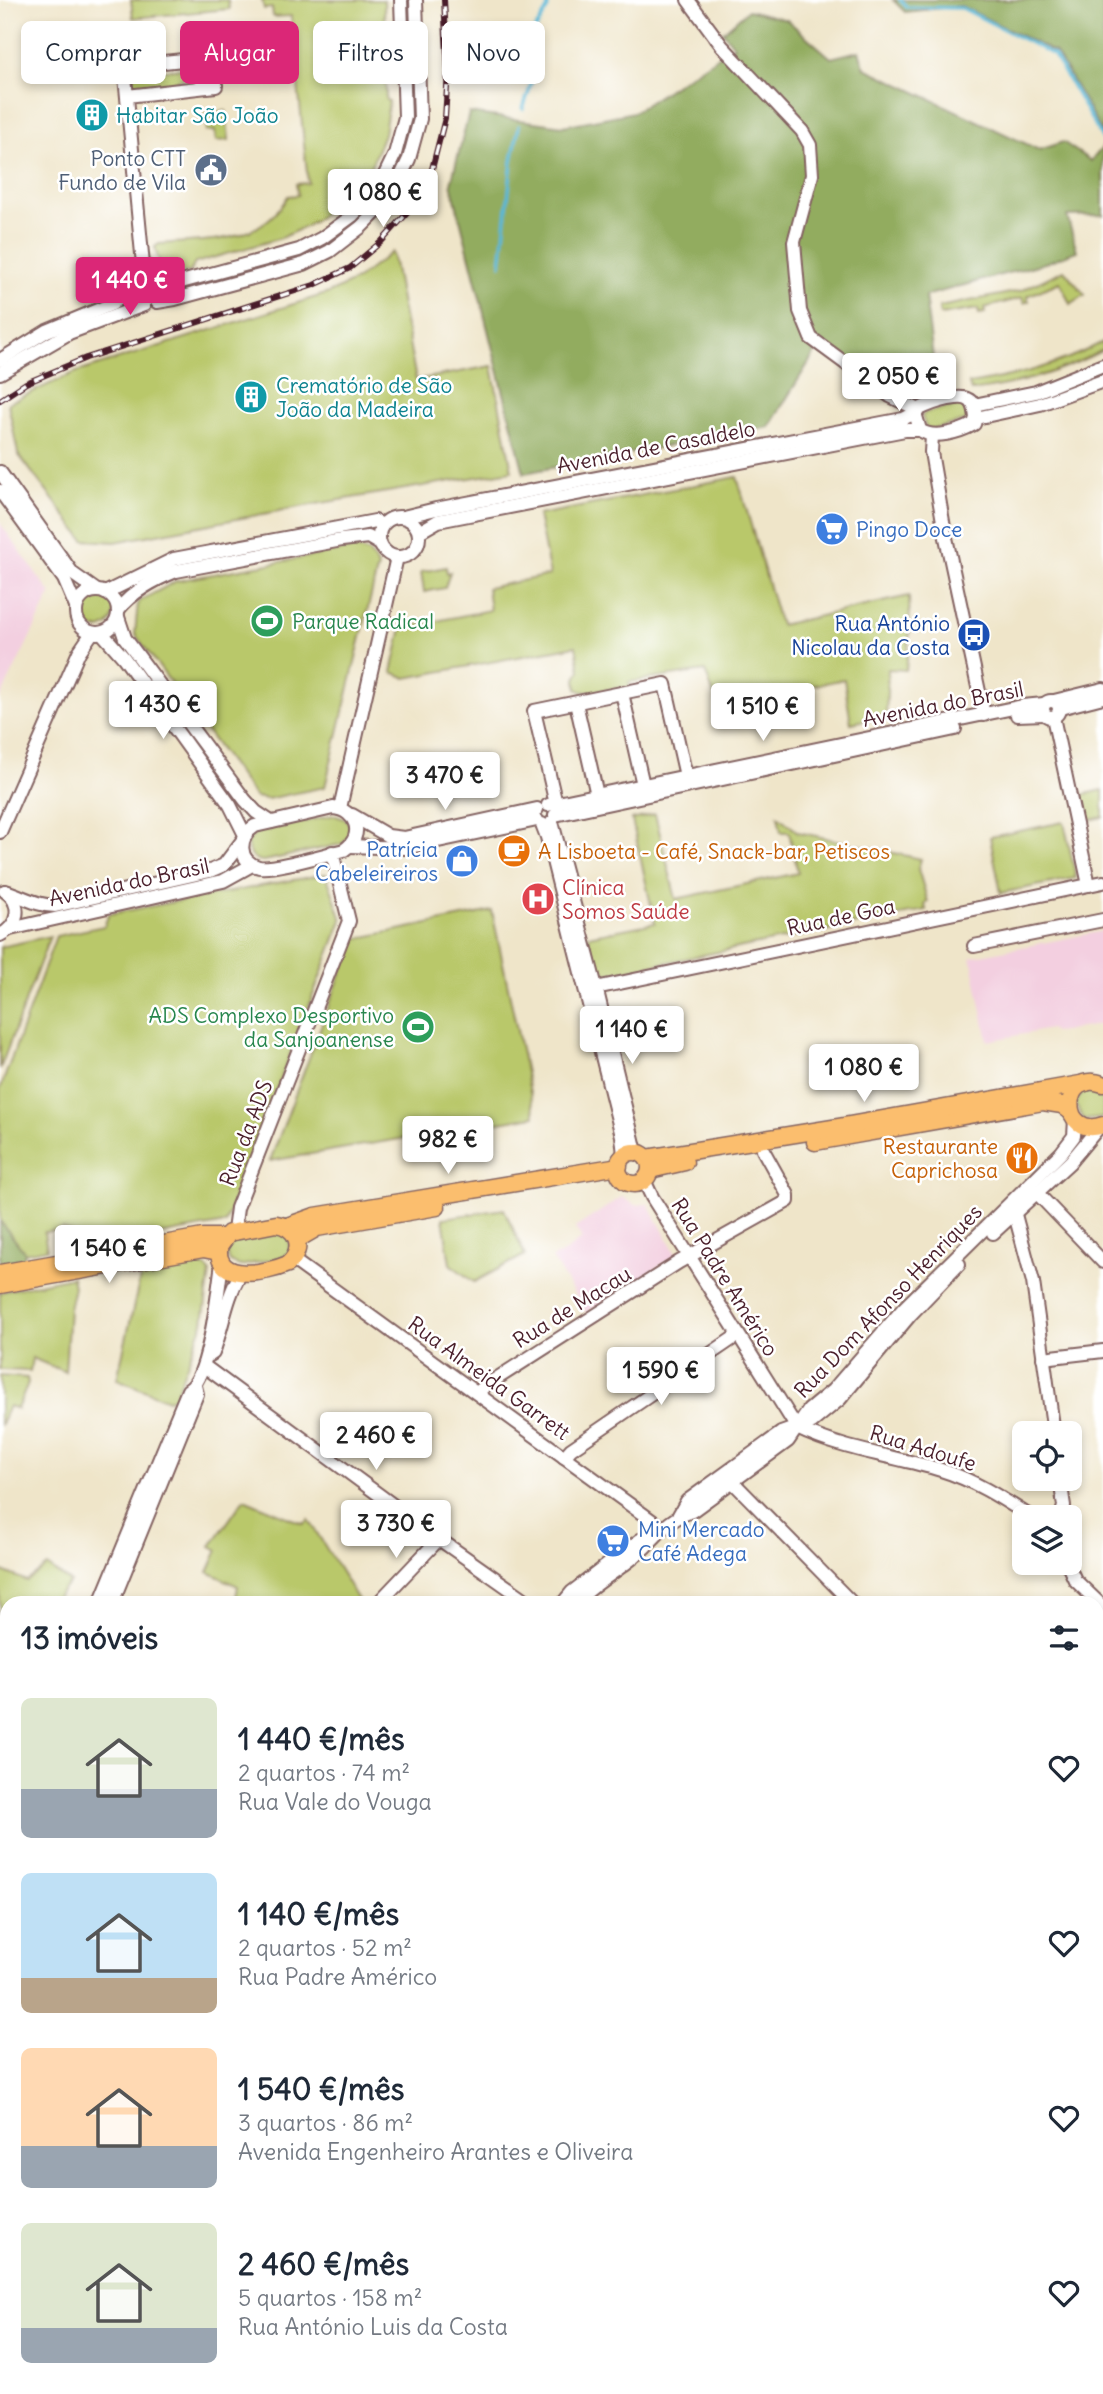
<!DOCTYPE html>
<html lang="pt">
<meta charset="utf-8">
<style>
:root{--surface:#fff;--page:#f2f2f3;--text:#1f2937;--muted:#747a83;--accent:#db2777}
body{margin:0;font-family:Delius,sans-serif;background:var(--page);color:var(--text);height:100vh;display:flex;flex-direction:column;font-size:26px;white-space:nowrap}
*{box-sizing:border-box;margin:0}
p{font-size:23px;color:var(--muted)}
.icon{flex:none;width:38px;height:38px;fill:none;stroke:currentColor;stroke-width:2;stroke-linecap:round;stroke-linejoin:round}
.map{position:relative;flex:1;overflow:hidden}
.details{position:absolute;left:0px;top:1596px;width:1104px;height:798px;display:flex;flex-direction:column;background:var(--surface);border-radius:21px 21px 0 0;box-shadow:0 4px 10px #0003}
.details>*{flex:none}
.top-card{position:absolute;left:21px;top:21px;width:700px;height:63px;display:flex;gap:14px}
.controls{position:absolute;left:1012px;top:1421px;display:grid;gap:14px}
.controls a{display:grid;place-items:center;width:70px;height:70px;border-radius:10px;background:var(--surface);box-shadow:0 4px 10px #0003;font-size:35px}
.price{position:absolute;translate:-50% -60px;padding:0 16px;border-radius:7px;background:#fff;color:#222;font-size:23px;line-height:46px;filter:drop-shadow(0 2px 4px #0008)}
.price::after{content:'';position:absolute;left:50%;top:42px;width:21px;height:16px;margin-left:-10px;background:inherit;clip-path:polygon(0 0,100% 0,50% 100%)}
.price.on{background:var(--accent);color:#fff}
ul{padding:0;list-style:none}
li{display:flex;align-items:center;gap:21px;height:175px;padding:0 21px}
li span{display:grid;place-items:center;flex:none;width:196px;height:140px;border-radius:10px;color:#555}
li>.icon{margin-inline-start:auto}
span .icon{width:84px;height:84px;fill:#fffc;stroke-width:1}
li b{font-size:30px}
h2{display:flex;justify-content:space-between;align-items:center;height:84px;padding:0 21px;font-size:30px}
.chip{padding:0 24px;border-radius:10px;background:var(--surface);box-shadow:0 4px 10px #0003;font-size:24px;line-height:63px}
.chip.on{background:var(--accent);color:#fff}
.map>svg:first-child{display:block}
</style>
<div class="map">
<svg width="1103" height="2394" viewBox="0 0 1103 2394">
<rect width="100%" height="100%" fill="#fff"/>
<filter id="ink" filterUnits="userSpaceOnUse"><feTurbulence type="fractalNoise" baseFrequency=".0143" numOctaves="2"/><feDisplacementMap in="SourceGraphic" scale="14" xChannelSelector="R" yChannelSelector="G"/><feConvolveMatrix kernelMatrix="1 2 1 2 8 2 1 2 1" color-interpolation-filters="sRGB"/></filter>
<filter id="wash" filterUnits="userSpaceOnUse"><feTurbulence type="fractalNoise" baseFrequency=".00686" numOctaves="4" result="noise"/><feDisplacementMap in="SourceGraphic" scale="28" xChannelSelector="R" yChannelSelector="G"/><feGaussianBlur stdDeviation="1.57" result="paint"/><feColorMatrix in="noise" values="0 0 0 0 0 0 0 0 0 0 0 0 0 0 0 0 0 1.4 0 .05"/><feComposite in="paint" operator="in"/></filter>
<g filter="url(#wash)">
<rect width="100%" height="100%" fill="#efe5c9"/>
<g fill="#f3cfe0">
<path d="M0 523 51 594 0 699Z"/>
<path d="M1103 931V1024L1054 1033 1050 1029 988 1041 971 957Z"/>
<path d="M622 1197 635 1205 648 1204 677 1255 586 1313 552 1258 557 1255 559 1256 582 1239 575 1228Z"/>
</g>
<g fill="#b9c86a" stroke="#82744a" stroke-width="2">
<path d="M131 0H228L229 9 133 18Z"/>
<path d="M262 0H384L386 100 389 101 384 134 369 171 343 204 338 203 307 226 281 238 195 263 190 272C166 275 160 271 155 247L159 244C210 239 259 246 288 196L298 195 296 184 308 183 291 16 273 17 272 8 264 9Z"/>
<path d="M204 66 208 68 210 75 205 81H202L197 72 170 84 136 87 131 82 132 75 135 73Z"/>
<path d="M226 111 229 140 216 141 215 131H207L205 113Z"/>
<path d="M392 252 416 380 492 366 512 471 316 504 115 542 84 540 18 454 8 403 74 373 329 293 356 280Z"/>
<path d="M1064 270 1085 295 1070 304 1060 282 1027 296 1029 301 1024 303 1022 298 984 308 985 313 979 314 978 309 940 315 939 307 1020 291Z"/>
<path d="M1103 342V350C1061 372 1017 385 971 391L969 384C1017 376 1060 365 1103 342Z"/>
<path d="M959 404 967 407 969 420 930 430 926 428 922 417 924 413Z"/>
<path d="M737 477 780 625 909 596 910 627 906 670 888 669 886 716 851 723 844 679 718 706 705 671 629 682 630 687 583 692 577 689 576 679 580 670 576 646 406 678 392 672 402 628 490 610 487 588 550 575 538 515Z"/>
<path d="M356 548 369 553 378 566 325 787 267 799 255 797 135 634 138 602 176 581Z"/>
<path d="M446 567 447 573 450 572 445 588 424 592 421 572Z"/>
<circle cx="97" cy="612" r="17"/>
<path d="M1103 790V817L1086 821 1081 795Z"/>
<path d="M655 814 676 899 798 873 789 832H781L778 816 798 832 921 859 918 869 928 902 925 904 926 910 609 974C592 970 592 951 588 936L655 923 632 820Z"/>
<path d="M334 815 347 820C352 831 350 836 342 844L264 861C252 861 248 853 247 843L256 832Z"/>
<path d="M1064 822 1076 878 1001 893 990 837Z"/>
<path d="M326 874 342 920 225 1223 109 1244 63 1229 44 1232 47 1249 25 1253 0 1221V1090L56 936 104 926 109 914Z"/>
<path d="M492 911 535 1116 270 1161 354 939Z"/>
<path d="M50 936 0 1069V947Z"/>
<path d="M1097 1089 1103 1092V1118L1084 1120 1075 1104 1084 1090Z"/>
<path d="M504 1209 525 1255 474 1282 450 1264 443 1218Z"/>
<path d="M277 1231 284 1233 290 1241 289 1252 284 1257 240 1266 230 1262C226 1253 225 1248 232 1240Z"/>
<path d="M201 1265 206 1267 210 1272 203 1323 174 1398 168 1400 117 1379 141 1274Z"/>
<path d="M72 1277 74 1287 69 1309 65 1372 32 1358 30 1371 0 1370V1292Z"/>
<path d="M0 1376 27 1378 28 1383 17 1409 9 1406 0 1426Z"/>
<path d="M244 1499 304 1524 309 1520 360 1603H235L238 1586 208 1572 218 1550 211 1546Z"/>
<path d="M47 1566 70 1582 52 1603H7V1657L0 1674V1570L27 1581Z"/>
</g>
<g fill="#92ac5e" stroke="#6e6644" stroke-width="2">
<path d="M893 0H1103V134L1056 53 961 6 905 12Z"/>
<path d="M748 10 787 20 831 58 859 51 865 68 1039 150 1063 142 1091 161 1103 147V215L1067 216 1077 251 1048 262 925 296 937 388 903 393 816 351 769 427 524 473 451 183 469 113 563 126 634 112 734 46 723 32Z"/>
<path d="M0 1221 25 1253 23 1260 0 1264Z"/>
<path d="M1097 2152 1103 2157V2288L1097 2281Z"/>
<path d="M1097 2311 1103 2319V2394H885L879 2387H1097Z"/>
</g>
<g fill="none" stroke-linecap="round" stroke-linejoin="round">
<g stroke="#59b8d7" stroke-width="3.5">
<path d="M900 0 907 7 962 8 1054 55 1103 139"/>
<path d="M523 109C532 82 541 59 535 30L548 8 547 0"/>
<path d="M501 265 512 161 519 126"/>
</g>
</g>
</g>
<g filter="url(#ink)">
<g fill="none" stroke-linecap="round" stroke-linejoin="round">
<defs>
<g id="minor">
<path d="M688 0 722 46 802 131 810 145 812 175 794 242 800 311 811 338 890 396 917 409"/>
<path d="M127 96 216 86 213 57 124 66 144 275"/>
<path d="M161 283 170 285 299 250 322 238 352 216 378 189 395 154 405 117 401 0"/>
<path d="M157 302 175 299 304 264 330 251 361 227 391 197 409 159 420 119 416 0"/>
<path d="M0 360 47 331 112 304 132 289"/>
<path d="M0 373 69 333 144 305"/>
<path d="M974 405 1036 392 1103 365"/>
<path d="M976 418C975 411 975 402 967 399 958 394 921 405 915 413L920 430C933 440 960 432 974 424L976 418 1040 404 1103 381"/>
<path d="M932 436 931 452 945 533 984 715"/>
<path d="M0 472 73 574 97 591"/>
<path d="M0 491 64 579 76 607"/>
<circle cx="399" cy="537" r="20"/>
<path d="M403 517 436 509 903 419 915 413"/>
<path d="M419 532 438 521 905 430H920"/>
<circle cx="97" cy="612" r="21"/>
<path d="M105 593 174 559 375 521 382 525"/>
<path d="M118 610C133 591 154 580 176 571L342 540 368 537 380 544"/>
<path d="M118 617 125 638 245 800 256 812 271 822"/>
<path d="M102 633 124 658 230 805 245 835"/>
<path d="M622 693 643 785"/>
<circle cx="1051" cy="709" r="8"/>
<path d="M1054 701 1103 689"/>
<path d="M576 703 597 795"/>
<path d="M1060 708 1103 697"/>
<path d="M1017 715 1044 714"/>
<path d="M1053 717 1089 885"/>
<path d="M556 804 534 711 665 684 686 776"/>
<path d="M548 805 1023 706 1044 704"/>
<path d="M333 808C357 810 365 836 344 850 326 854 274 870 259 867 237 862 238 836 255 826Z"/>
<path d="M340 808 397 557"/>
<path d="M352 815 388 836 404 838 537 809"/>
<path d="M555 815 955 729"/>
<path d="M552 822 596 987 636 1152"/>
<path d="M542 824 547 837 622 1136 624 1155"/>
<path d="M0 832 79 652 92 633"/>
<path d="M350 846 405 848 537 820"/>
<path d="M5 891C22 896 37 906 55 906L210 871 224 865 242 841"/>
<path d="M10 929 223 881 252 865"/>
<path d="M0 935C19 926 23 904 5 891"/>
<path d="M974 946 1103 920"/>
<path d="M586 990 1103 882"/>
<path d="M644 1180 652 1197 797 1428"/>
<path d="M1037 1193 1103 1262"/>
<path d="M1013 1207 1033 1282 1054 1433"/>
<path d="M234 1231 237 1208 349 921 332 852"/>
<path d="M993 1233 1070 1162 1099 1127"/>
<path d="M293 1260 662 1528"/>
<path d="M210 1355 213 1353C223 1326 226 1297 241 1273"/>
<path d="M1043 1358 1103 1351"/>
<path d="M204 1366 439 1539 530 1603"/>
<path d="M477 1393 485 1386 679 1262 788 1201V1195L763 1150"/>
<path d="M797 1428C842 1450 894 1456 941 1470 974 1480 1003 1499 1031 1517"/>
<path d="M564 1457 571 1449 738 1335"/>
<path d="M727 1476 852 1603"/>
<path d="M1060 1479 1064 1506 1061 1517"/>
<path d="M679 1515 687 1501 781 1433 812 1422 840 1399 911 1314 959 1264"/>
<path d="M1067 1563 1075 1580 1103 1607"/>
<path d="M100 1603 188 1390C210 1378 218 1289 222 1263"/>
<path d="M112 1603 197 1394 195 1386"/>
<path d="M378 1603 439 1539"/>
<path d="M563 1603 572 1592 640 1540 654 1535"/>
<path d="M575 1603C596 1581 624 1568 645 1547 661 1531 669 1519 692 1511L788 1441 809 1410 833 1390 904 1308 1061 1153 1074 1136 1075 1119"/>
<path d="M1097 1633 1103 1627"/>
<path d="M1097 1734 1103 1726"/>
<path d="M0 1847 7 1830"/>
<path d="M0 1862 4 1866 6 1873 0 1882"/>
<path d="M0 2022H7"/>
<path d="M0 2130H7"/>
<path d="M0 2186 3 2197 0 2252"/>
<path d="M1097 2294 1103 2302"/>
<path d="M0 2295 6 2309 7 2319"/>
<path d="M56 2387 65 2394"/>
<path d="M382 2387 388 2394"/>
<path d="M13 2394V2387"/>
<path d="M37 2394 47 2387"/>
<path d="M406 2394 412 2387"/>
</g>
<g id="major">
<path d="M1103 1084C1059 1069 1060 1140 1103 1125"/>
<path d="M815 1142 1043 1102 1062 1105 1070 1111"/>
<circle cx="634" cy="1168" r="16"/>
<path d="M647 1158 839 1127 1086 1083"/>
<path d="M650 1170 685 1162"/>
<path d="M276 1224C298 1227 305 1249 288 1264 267 1273 215 1284 219 1247L229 1233Z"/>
<path d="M287 1226 315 1216 619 1166"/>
<path d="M298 1239 317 1228 437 1207"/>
<path d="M0 1273 203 1237H224"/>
<path d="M0 1285 203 1249 219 1252"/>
</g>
</defs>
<use href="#minor" stroke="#846462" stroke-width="16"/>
<use href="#major" stroke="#846462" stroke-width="19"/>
<use href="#minor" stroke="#fff" stroke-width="12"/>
<use href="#major" stroke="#fbbe6e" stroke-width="16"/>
<defs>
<path id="rail" d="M0 400 26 383 86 358 314 285 350 268 381 242 410 210 432 169 445 118 448 72 444 0"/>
</defs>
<use href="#rail" stroke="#4a1f2b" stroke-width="6"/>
<use href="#rail" stroke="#fff" stroke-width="3.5" stroke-dasharray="10" stroke-linecap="butt"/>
</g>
</g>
<defs>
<symbol id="building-disc" viewBox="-11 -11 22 22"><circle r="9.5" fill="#0f9aa8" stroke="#fff"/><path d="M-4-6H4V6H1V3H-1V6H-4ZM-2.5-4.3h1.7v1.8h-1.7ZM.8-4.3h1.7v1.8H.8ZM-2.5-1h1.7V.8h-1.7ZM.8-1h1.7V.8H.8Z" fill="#fff"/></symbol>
<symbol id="civic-disc" viewBox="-11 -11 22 22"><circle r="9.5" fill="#5c6f8a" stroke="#fff"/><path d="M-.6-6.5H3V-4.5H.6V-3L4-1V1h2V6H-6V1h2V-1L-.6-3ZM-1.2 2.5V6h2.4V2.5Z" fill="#fff"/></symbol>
<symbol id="supermarket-disc" viewBox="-11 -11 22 22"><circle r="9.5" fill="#3f7fe0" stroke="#fff"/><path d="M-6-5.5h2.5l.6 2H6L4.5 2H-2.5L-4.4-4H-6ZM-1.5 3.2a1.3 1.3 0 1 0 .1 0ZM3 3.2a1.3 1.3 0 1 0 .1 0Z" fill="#fff"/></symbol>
<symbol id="stadium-disc" viewBox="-11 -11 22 22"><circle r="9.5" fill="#2e9e5b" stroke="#fff"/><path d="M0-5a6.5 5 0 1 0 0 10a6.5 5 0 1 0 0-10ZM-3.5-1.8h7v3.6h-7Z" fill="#fff"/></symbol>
<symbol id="bus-disc" viewBox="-11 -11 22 22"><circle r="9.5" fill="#1a4fb4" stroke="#fff"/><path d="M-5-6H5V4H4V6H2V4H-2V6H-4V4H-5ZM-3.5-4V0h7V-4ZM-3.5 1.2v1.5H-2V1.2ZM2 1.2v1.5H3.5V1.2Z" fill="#fff"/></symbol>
<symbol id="cafe-disc" viewBox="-11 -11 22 22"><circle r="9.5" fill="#e8710a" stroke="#fff"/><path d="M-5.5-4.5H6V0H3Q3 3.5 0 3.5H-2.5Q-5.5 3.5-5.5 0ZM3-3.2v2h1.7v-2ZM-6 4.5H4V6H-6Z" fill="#fff"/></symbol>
<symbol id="shop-disc" viewBox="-11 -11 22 22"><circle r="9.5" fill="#3f7fe0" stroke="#fff"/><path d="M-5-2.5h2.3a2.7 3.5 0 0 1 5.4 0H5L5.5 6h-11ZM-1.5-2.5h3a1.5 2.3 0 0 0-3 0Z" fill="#fff"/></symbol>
<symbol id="hospital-disc" viewBox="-11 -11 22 22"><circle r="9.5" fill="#e0444e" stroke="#fff"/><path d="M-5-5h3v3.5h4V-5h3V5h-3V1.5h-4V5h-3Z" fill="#fff"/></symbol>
<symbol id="restaurant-disc" viewBox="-11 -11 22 22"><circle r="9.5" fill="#e8710a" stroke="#fff"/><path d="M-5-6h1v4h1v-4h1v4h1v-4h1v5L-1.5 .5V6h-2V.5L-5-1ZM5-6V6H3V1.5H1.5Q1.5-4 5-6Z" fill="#fff"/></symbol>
</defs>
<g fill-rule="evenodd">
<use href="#building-disc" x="73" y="96" width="38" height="38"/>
<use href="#civic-disc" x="192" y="151" width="38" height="38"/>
<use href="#building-disc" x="232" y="378" width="38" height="38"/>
<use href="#supermarket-disc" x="813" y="510" width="38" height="38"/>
<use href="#stadium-disc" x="248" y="602" width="38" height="38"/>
<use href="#bus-disc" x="955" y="616" width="38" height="38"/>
<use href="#cafe-disc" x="495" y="832" width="38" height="38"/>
<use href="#shop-disc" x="443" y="842" width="38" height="38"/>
<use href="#hospital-disc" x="519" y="880" width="38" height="38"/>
<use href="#stadium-disc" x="399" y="1008" width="38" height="38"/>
<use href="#restaurant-disc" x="1003" y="1139" width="38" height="38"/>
<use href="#supermarket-disc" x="594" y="1522" width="38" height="38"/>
</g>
<g text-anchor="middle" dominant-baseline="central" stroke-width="5" stroke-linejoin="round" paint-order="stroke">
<g font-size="21" fill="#0d838f" stroke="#fff" text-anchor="start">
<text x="116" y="115">Habitar São João</text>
<text x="276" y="385">Crematório de São<tspan x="276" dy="24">João da Madeira</tspan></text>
</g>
<g font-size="21" fill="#4e5e75" stroke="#fff" text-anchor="end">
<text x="186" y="158">Ponto CTT<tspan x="186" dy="24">Fundo de Vila</tspan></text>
</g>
<g font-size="21" fill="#4a1f2b" stroke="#fff">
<text transform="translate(656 447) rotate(-11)">Avenida de Casaldelo</text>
<text transform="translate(943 704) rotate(-11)">Avenida do Brasil</text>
<text transform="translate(129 882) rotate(-12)">Avenida do Brasil</text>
<text transform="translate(841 917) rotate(-12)">Rua de Goa</text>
<text transform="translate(246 1133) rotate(-69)">Rua da ADS</text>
<text transform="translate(725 1277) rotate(58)">Rua Padre Américo</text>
<text transform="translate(888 1301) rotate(-46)">Rua Dom Afonso Henriques</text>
<text transform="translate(572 1307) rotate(-32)">Rua de Macau</text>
<text transform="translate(489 1378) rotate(36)">Rua Almeida Garrett</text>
<text transform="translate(923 1448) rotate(17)">Rua Adoufe</text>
</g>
<g font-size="21" fill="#366cbe" stroke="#fff" text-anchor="start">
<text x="856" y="529">Pingo Doce</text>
<text x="438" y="849" text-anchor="end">Patrícia<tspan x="438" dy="24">Cabeleireiros</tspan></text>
<text x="638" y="1529">Mini Mercado<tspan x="638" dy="24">Café Adega</tspan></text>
</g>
<g font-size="21" fill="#27864d" stroke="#fff" text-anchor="start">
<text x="292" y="621">Parque Radical</text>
<text x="394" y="1015" text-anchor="end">ADS Complexo Desportivo<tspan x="394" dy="24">da Sanjoanense</tspan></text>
</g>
<g font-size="21" fill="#164399" stroke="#fff" text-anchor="end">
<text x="950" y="623">Rua António<tspan x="950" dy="24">Nicolau da Costa</tspan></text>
</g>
<g font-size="21" fill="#c56008" stroke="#fff" text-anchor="start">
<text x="538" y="851">A Lisboeta - Café, Snack-bar, Petiscos</text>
<text x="998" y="1146" text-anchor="end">Restaurante<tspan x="998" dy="24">Caprichosa</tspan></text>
</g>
<g font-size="21" fill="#be3a42" stroke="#fff" text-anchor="start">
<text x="562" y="887">Clínica<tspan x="562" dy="24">Somos Saúde</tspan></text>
</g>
</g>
</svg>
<div class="controls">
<a><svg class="icon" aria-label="locate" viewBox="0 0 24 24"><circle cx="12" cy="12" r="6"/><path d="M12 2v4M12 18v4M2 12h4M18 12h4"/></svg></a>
<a><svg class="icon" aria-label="layers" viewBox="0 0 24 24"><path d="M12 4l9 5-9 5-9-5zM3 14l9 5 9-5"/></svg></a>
</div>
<b class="price" style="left:383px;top:229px">1 080 €</b>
<b class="price on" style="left:130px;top:317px">1 440 €</b>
<b class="price" style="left:899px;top:413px">2 050 €</b>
<b class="price" style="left:163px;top:741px">1 430 €</b>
<b class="price" style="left:763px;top:743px">1 510 €</b>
<b class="price" style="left:445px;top:812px">3 470 €</b>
<b class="price" style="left:632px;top:1066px">1 140 €</b>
<b class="price" style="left:864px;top:1104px">1 080 €</b>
<b class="price" style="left:448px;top:1176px">982 €</b>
<b class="price" style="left:109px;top:1285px">1 540 €</b>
<b class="price" style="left:661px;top:1407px">1 590 €</b>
<b class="price" style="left:376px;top:1472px">2 460 €</b>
<b class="price" style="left:396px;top:1560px">3 730 €</b>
<div class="top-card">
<a class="chip">Comprar</a>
<a class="chip on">Alugar</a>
<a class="chip">Filtros</a>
<a class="chip">Novo</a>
</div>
<section class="details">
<h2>13 imóveis<svg class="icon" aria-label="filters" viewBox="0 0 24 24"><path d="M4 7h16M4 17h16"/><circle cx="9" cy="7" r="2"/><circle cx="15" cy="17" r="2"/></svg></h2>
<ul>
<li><span style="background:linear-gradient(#dfe7d0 65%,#9aa5b1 0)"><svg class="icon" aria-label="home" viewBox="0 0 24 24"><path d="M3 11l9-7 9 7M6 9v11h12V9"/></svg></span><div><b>1 440 €/mês</b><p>2 quartos · 74 m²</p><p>Rua Vale do Vouga</p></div><svg class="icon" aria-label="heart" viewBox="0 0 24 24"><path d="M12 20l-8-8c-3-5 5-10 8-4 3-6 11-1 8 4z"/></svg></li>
<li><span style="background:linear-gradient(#bfe0f5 75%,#b9a48a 0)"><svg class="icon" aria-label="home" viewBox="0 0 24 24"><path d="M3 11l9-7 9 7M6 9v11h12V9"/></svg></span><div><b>1 140 €/mês</b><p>2 quartos · 52 m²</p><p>Rua Padre Américo</p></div><svg class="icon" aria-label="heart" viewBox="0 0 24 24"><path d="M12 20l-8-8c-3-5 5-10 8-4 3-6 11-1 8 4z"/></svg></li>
<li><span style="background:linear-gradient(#ffd9b3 70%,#9aa5b1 0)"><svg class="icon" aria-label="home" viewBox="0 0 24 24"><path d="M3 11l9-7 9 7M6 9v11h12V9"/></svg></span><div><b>1 540 €/mês</b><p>3 quartos · 86 m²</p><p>Avenida Engenheiro Arantes e Oliveira</p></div><svg class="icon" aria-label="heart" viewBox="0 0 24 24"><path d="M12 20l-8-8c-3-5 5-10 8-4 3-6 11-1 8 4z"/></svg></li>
<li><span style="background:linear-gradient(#dfe7d0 75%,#9aa5b1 0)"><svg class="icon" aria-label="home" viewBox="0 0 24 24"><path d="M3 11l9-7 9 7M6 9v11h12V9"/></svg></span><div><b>2 460 €/mês</b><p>5 quartos · 158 m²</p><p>Rua António Luis da Costa</p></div><svg class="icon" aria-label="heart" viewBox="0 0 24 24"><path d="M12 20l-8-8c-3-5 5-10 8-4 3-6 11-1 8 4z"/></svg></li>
</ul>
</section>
</div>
